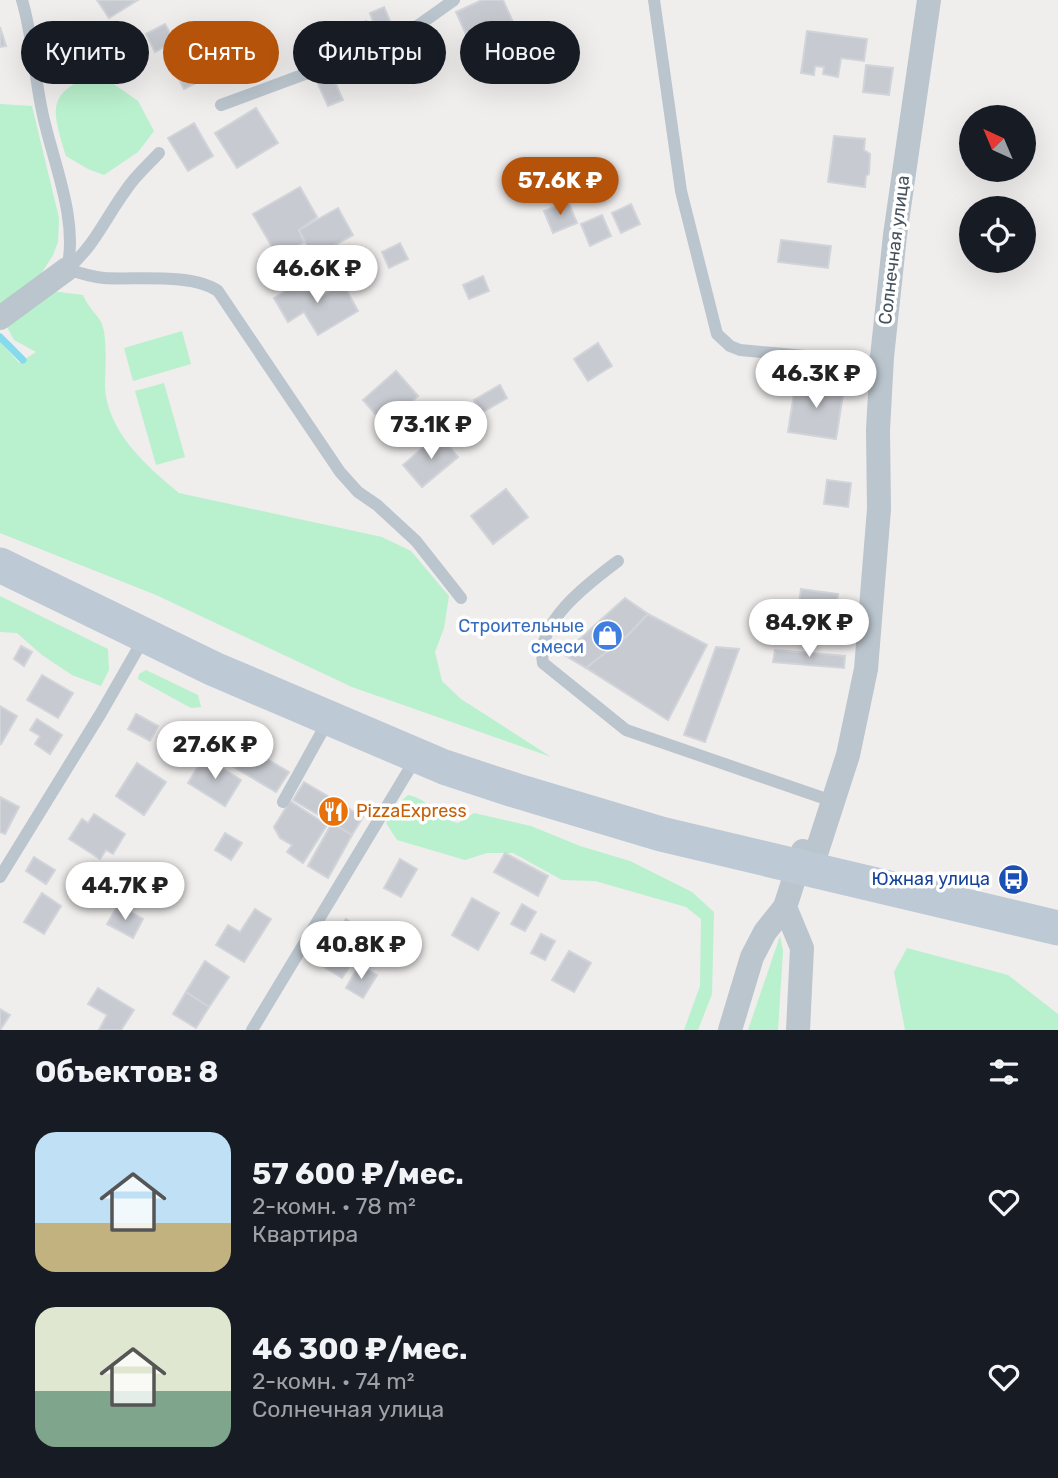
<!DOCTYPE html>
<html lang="ru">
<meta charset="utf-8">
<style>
:root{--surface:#171b24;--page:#242831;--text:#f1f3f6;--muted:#9ea1a6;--accent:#b45309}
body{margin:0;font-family:Rubik,sans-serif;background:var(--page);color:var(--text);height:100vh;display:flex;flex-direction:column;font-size:26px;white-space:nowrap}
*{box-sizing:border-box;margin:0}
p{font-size:23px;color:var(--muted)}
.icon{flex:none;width:38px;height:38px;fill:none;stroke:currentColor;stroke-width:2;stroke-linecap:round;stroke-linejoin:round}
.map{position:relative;height:1030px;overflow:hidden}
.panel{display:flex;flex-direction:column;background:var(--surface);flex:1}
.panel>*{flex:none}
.hud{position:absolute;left:21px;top:21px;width:700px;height:63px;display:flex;gap:14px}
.needle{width:46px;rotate:316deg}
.fabs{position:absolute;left:959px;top:105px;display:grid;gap:14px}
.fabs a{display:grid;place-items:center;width:77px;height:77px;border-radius:50%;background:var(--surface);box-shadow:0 7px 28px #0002;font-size:35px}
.price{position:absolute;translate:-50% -60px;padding:0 16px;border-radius:24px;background:#fff;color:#222;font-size:23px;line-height:46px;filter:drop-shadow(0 2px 4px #0008)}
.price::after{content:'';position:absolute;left:50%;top:42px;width:21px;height:16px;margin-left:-10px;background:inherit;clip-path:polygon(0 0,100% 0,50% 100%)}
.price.on{background:var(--accent);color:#fff}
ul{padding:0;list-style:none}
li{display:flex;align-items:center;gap:21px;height:175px;padding:0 35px}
li span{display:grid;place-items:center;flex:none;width:196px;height:140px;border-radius:21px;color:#555}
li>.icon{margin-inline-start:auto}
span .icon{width:84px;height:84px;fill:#fffc;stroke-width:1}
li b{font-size:30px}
h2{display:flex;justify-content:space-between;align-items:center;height:84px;padding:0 35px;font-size:30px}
.tag{padding:0 24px;border-radius:32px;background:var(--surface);box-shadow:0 7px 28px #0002;font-size:24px;line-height:63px}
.tag.on{background:var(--accent);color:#fff}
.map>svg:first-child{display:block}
</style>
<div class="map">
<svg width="1058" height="1030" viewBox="0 0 1058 1030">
<rect width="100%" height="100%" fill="#f0eded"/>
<g fill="#b9f0cd">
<path d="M98 73 138 101 154 131 138 152 104 175 88 169 66 156C52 108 45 93 98 73Z"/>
<path d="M0 104 32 106 59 218 58 242 53 255 39 277 0 306Z"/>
<path d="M51 291 83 295C88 307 96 313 101 322 108 335 105 373 105 388 108 432 146 466 179 493L382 537 411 551 449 596 444 628 435 652 442 681 461 699 551 757 352 687 156 595 0 533V341L19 363 36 352 14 340 6 325Z"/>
<path d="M182 331 191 364 133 381 124 348Z"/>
<path d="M164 383 185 457 156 465 135 391Z"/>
<path d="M0 596 108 649 109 670 101 686 72 675 42 655 17 633 0 632Z"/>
<path d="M146 670 198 695 201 707 191 708 138 679 139 674Z"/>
<path d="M408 795C430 799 439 820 458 823L474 813 531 826 580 846 630 861 692 892 714 912 712 994 698 1030H684L700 986 701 919 686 907 595 881 562 880 513 853H487L465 860 397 840 386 823 397 805Z"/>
<path d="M780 936 783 951 778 1030H748Z"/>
<path d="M907 948 1008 975 1058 1014V1030H905L894 972Z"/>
</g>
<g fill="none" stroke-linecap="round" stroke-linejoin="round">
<path stroke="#84dbef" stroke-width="7" d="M0 337 23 360"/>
</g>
<g fill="#c7cad0" stroke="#d1d4d9" stroke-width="2">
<path d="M97 0H138L109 18Z"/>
<path d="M482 0H503L513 22 469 41 456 12Z"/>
<path d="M384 7 392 26 377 32 370 13Z"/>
<path d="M366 21 376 41 339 58 330 37Z"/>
<path d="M165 24 174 41 155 52 146 34Z"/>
<path d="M0 27 6 46 0 47Z"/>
<path d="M807 31 867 39 864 61 841 58 838 77 823 74 824 67 815 66 814 75 801 73Z"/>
<path d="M210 42 220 60 202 70 206 78 184 89 171 64Z"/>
<path d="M866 65 893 68 889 95 863 92Z"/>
<path d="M333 78 343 100 328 106 318 84Z"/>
<path d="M256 108 278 143 237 168 215 133Z"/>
<path d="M194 123 213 156 188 171 168 138Z"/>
<path d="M834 136 865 139 864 150 870 154 869 174 866 176 865 187 828 182Z"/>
<path d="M300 187 317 217 299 230 304 242 278 257 253 214Z"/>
<path d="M568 202 577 223 553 233 544 211Z"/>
<path d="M631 204 640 224 621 233 612 213Z"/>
<path d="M338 208 353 235 313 257 299 230Z"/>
<path d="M602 215 611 236 590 246 581 224Z"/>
<path d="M781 240 831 246 828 268 778 262Z"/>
<path d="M400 243 408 259 389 268 382 252Z"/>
<path d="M311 276 323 296 343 284 358 311 318 335 304 312 288 322 274 298Z"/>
<path d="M483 276 489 291 469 299 463 285Z"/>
<path d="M598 343 612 366 588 381 574 359Z"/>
<path d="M396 371 418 396 385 425 363 400Z"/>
<path d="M796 381 844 388 836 439 788 432Z"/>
<path d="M500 385 507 398 481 413 474 400Z"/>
<path d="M439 434 458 457 422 487 403 465Z"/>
<path d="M827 480 851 483 848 507 824 504Z"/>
<path d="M506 489 528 517 493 544 471 516Z"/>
<path d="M801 589 838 594 832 633 796 628Z"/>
<path d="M625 598 648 614 627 636 586 668 563 654Z"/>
<path d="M766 608 792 612 788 632 763 627Z"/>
<path d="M648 614 707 645 668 720 586 668 627 636Z"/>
<path d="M21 646 32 652 24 666 14 659Z"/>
<path d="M716 647 739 649 705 742 684 735Z"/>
<path d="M775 650 845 656 844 668 773 662Z"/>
<path d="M42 675 73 693 58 718 27 700Z"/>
<path d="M0 706 17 716 1 744 0 743Z"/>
<path d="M136 714 158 726 150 741 128 729Z"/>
<path d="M37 719 62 735 50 754 35 744 40 736 30 730Z"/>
<path d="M217 730 289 772 276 792 205 750Z"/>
<path d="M204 757 241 780 225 806 188 783Z"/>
<path d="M137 763 166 782 144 815 116 796Z"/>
<path d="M304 782 363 817 352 835 293 800Z"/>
<path d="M0 797 19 807 5 834 0 832Z"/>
<path d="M290 801 327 825 303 863 287 852 292 845 280 838 274 827Z"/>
<path d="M94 814 125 834 113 854 106 850 100 859 69 839 82 819 88 823Z"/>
<path d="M332 823 352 835 328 878 308 866Z"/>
<path d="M225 833 242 843 231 860 215 850Z"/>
<path d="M505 853 548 876 538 896 494 872Z"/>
<path d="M34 857 55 870 46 884 26 871Z"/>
<path d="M400 859 417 869 401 897 384 888Z"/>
<path d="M42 893 61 906 44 934 24 922Z"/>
<path d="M472 898 499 913 478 950 452 935Z"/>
<path d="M522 904 536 912 525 931 511 924Z"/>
<path d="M118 905 143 919 133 938 107 924Z"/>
<path d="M255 909 271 919 244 962 216 945 228 925 240 932Z"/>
<path d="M346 919 372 937 364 949 338 932Z"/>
<path d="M541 934 555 941 545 960 531 953Z"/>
<path d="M327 945 353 961 342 978 316 962Z"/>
<path d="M569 951 591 963 574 992 552 980Z"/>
<path d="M205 961 229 977 209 1007 186 992Z"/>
<path d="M359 965 377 975 363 998 346 988Z"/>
<path d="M98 988 134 1010 121 1030H99L107 1015 88 1004Z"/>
<path d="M186 992 209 1007 196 1028 173 1014Z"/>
<path d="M0 1009 10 1015 0 1030Z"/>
</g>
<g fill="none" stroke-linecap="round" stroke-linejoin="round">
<g stroke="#bbc5cd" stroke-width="12">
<path d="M22 0C33 37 34 74 42 111 52 160 79 219 67 269"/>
<path d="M654 0 681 191 717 334 730 346 740 350 881 363"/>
<path d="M221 105 383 45 416 27 454 0"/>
<path d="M67 269C79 273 92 277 104 278 136 280 192 273 218 291L340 472 358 492 377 505 416 541 461 598"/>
<path d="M67 269C94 247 106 217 126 190 135 176 148 165 159 153"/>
<path d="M618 561C590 582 535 622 543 663L626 730 832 801"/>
<path d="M283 802 329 719"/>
<path d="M0 877 101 713 144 638"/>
<path d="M252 1030 416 758"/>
</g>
<g stroke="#bbc5cd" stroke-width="24">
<path d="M0 318 67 269"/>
<path d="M816 854 848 755 866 669 879 509 878 430 882 357 895 235 929 0"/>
<path d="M785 907 802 948 798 1030"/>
<path d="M730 1030 752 957 765 932 785 907 803 851"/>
</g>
<path stroke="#bdc9d5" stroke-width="35" d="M0 565 214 669 444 767 514 790 661 834 1058 928"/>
</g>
<defs>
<symbol id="shop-disc" viewBox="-11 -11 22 22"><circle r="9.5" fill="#3f7fe0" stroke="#fff"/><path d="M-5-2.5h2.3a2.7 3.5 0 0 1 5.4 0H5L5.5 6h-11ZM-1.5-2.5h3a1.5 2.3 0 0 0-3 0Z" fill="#fff"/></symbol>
<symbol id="restaurant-disc" viewBox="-11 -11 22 22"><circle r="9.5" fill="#e8710a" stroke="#fff"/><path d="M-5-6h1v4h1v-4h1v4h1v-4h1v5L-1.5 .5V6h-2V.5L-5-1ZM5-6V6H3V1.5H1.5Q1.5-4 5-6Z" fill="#fff"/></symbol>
<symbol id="bus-disc" viewBox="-11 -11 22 22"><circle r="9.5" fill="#1a4fb4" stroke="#fff"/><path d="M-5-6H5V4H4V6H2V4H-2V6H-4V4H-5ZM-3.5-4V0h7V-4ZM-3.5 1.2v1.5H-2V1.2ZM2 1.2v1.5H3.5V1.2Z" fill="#fff"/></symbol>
</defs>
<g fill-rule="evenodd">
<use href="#shop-disc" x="590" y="618" width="35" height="35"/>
<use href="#restaurant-disc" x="316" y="794" width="35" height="35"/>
<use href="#bus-disc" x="996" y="862" width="35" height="35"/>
</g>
<g text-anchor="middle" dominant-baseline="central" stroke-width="7" stroke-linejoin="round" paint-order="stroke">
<g font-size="18" fill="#45515b" stroke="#fff">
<text transform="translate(894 250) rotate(-83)">Солнечная улица</text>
</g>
<g font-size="18" fill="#366cbe" stroke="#fff" text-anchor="end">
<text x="584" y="626">Строительные<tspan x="584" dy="21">смеси</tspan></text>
</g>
<g font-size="18" fill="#c56008" stroke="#fff" text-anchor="start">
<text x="356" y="811">PizzaExpress</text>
</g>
<g font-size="18" fill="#164399" stroke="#fff" text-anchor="end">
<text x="990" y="879">Южная улица</text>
</g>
</g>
</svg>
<div class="fabs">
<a><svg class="needle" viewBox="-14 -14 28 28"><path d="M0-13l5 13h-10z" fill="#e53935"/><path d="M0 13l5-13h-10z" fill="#9ea1a6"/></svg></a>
<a><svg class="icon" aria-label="locate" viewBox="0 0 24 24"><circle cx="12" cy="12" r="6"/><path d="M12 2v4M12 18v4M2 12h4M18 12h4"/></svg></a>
</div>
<b class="price on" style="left:560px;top:217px">57.6K ₽</b>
<b class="price" style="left:317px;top:305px">46.6K ₽</b>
<b class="price" style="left:816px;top:410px">46.3K ₽</b>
<b class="price" style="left:431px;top:461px">73.1K ₽</b>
<b class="price" style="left:809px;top:659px">84.9K ₽</b>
<b class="price" style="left:215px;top:781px">27.6K ₽</b>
<b class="price" style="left:125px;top:922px">44.7K ₽</b>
<b class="price" style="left:361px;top:981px">40.8K ₽</b>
<div class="hud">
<a class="tag">Купить</a>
<a class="tag on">Снять</a>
<a class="tag">Фильтры</a>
<a class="tag">Новое</a>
</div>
</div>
<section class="panel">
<h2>Объектов: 8<svg class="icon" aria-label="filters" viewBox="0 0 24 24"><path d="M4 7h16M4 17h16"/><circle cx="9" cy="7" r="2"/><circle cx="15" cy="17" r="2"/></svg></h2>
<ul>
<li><span style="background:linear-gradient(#bfe0f5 65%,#c2b280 0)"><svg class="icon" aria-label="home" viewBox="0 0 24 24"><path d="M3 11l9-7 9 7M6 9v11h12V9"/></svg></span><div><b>57 600 ₽/мес.</b><p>2-комн. · 78 m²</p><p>Квартира</p></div><svg class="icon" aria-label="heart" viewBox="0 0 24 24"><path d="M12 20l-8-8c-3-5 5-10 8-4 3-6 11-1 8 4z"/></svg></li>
<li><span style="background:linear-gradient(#dfe7d0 60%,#7fa58c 0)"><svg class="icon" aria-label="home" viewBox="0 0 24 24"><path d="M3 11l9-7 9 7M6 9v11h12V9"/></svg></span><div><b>46 300 ₽/мес.</b><p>2-комн. · 74 m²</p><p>Солнечная улица</p></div><svg class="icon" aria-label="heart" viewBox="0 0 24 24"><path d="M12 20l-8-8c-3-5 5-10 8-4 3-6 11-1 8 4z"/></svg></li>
</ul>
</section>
